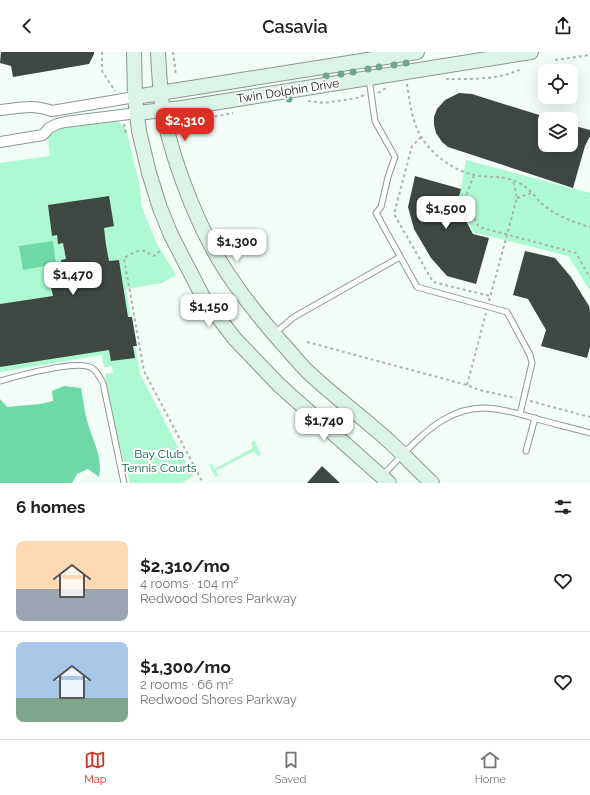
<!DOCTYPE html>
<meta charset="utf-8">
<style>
:root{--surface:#fff;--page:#f6f6f6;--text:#202124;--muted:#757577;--line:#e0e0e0;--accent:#d93025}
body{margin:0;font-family:Raleway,sans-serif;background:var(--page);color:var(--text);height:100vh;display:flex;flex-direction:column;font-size:15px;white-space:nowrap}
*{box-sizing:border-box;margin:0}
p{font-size:13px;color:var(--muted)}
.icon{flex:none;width:22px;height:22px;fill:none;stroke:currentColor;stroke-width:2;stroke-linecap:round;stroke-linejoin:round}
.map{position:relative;height:431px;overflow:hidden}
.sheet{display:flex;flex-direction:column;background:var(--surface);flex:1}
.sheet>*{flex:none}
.buttons{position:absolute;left:538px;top:12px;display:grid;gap:8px}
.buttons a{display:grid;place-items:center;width:40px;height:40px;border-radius:8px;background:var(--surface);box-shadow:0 4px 16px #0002;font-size:20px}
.price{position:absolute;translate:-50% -34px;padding:0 9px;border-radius:8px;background:#fff;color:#222;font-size:13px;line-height:26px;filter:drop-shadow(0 1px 2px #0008)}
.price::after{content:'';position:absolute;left:50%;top:24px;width:12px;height:9px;margin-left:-6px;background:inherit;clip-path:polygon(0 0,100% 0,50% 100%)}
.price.active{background:var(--accent);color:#fff}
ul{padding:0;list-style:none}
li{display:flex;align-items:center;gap:12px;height:100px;padding:0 16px}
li+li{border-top:1px solid var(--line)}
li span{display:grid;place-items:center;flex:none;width:112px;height:80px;border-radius:8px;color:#555}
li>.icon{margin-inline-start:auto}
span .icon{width:48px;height:48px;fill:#fffc;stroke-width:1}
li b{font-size:17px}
h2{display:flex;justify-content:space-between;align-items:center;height:48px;padding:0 16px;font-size:17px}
header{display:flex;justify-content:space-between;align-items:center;height:52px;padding:0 16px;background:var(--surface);font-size:18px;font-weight:600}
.tab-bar{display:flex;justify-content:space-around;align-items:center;height:56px;border-top:1px solid var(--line);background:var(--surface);font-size:11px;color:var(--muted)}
.tab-bar a{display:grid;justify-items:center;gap:2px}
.tab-bar .active{color:var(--accent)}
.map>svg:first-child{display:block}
</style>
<header><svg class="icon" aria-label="back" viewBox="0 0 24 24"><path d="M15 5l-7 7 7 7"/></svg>Casavia<svg class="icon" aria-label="share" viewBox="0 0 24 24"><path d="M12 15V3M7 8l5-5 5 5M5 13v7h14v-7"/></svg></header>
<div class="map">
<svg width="590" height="431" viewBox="0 0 590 431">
<rect width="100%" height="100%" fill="#f2fdf7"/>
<g fill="#adf9d1">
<path d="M115 67 126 77 139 131 142 156 157 192 176 223 162 231 126 237 140 322 193 424 182 431H130L112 365 105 322 113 321 112 314 104 315 102 303 0 320V111L50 104 48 87 56 77Z"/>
<path d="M466 108 590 141V238C582 227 576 215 568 204L473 180 459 146Z"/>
<path d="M253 389H255L261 403 258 404 254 399 216 419 218 424 215 425 209 412H212L214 417 253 396 251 391Z"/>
</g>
<g fill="#6fd9a6">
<path d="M53 189 56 212 23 218 19 194Z"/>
<path d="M64 334 81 336C83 346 84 355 86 364 90 384 104 405 99 425L88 417 77 422 72 431H0V347L7 355 40 352 53 349 52 339Z"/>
</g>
<g fill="#3e4742">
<path d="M1 0H94V2L89 12 13 25 11 14 0 11Z"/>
<path d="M459 41 472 42 552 67H545V93H571V73L590 78V84L585 94 573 136 448 95 442 90 436 81 434 73V65L437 57 445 48Z"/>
<path d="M415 124 461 137 457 152 473 182 489 186 476 232 447 224 431 206 414 177 408 155Z"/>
<path d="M109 144 114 174 104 176 106 193 109 209 119 208 128 265H132L137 294H133L135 306 111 309 109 298 0 315V252L53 244 50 230 55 229 53 219 62 217 61 208 66 207 63 191 58 192 57 183 52 184 48 153Z"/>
<path d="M525 199 555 206 571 225 589 254 590 259V295L587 306 541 294 546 278 528 247 513 243Z"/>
<path d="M322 414 340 431H307Z"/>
</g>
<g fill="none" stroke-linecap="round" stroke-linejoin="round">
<defs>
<g id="service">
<path d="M369 27 375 69 395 105 388 125 381 155 376 161 417 235 507 260 530 303 532 311 520 362"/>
<path d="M275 281 294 265 400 205"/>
<path d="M0 329C18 324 77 307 92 316 97 319 100 326 103 331L124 431"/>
<path d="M526 399 535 366"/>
<path d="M382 424C400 406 421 381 443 368 476 348 503 357 537 367 555 372 572 376 590 381"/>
</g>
<g id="minor">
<path d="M0 58C20 56 33 52 52 59L135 45"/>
<path d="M0 90 43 83 49 76 57 72 65 70 137 61"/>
</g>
<g id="secondary">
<path d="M134 0 135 45 139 79 149 121 160 156 171 183 204 247 235 287 280 334 389 431"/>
<path d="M158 0C159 20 160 40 163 60 174 115 202 187 235 232 248 252 264 270 280 289 289 298 297 309 306 318 333 344 364 366 391 391 405 404 418 418 432 431"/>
<path d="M135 45 417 0"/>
<path d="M137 61 182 56 531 0"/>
</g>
</defs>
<use href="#service" stroke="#8e9892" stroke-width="7"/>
<use href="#minor" stroke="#8e9892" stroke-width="12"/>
<use href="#secondary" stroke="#8e9892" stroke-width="16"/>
<g stroke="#abb4af" stroke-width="2" stroke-dasharray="3 3" stroke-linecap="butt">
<path d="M102 0V19L115 39"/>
<path d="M173 0 176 23"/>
<path d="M555 8 590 3"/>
<path d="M446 27C469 27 500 28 521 17"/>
<path d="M407 32C409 46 411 61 416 74 425 99 454 121 480 124 498 126 504 123 521 132 529 136 535 145 541 151 555 163 572 170 590 175"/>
<path d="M378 41 386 36"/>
<path d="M308 49 324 51 357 46 364 43"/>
<path d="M185 70 233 61"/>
<path d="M124 72 126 82"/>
<path d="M421 85 412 94 394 162 433 230 490 244"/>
<path d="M474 123 464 149 479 175 576 201 590 226"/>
<path d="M517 146 531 141"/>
<path d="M160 199 154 204C150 203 148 200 144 199 138 197 130 203 124 206L144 319 203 431"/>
<path d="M489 249 517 146 513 128"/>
<path d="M307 290 467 333 479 338 516 346"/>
<path d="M467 333 486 261"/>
<path d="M530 349 590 365"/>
</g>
<use href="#service" stroke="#fff" stroke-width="5"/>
<use href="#minor" stroke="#fff" stroke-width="10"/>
<use href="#secondary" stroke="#daf4e7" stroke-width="14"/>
</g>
<g fill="#6fa591">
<circle cx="406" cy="11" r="3.5"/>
<circle cx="394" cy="13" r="3.5"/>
<circle cx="379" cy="15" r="3.5"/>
<circle cx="368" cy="17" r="3.5"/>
<circle cx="353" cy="20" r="3.5"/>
<circle cx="341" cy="22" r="3.5"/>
<circle cx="326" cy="24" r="3.5"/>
<circle cx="289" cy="47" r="3.5"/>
</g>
<g text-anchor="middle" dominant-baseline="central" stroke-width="4" stroke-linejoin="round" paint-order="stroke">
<g font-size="12" fill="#131715" stroke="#fff">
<text transform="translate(288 39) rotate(-9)">Twin Dolphin Drive</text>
</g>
<g font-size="12" fill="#045d3d" stroke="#fff">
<text x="159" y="402">Bay Club<tspan x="159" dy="14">Tennis Courts</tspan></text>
</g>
</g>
</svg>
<div class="buttons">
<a><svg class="icon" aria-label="locate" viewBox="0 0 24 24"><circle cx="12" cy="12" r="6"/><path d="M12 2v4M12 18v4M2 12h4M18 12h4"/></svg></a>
<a><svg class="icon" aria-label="layers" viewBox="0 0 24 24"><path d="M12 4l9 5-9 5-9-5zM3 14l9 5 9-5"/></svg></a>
</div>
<b class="price active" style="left:185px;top:90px">$2,310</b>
<b class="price" style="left:446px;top:178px">$1,500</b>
<b class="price" style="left:237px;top:211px">$1,300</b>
<b class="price" style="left:73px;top:244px">$1,470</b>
<b class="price" style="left:209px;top:276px">$1,150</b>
<b class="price" style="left:324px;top:390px">$1,740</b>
</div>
<section class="sheet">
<h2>6 homes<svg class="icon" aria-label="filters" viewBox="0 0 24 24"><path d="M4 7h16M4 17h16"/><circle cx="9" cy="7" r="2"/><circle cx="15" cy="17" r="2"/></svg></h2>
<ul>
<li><span style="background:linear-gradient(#ffd9b3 60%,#9aa5b1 0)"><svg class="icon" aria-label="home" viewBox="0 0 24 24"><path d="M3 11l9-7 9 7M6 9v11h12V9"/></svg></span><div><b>$2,310/mo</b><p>4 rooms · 104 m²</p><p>Redwood Shores Parkway</p></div><svg class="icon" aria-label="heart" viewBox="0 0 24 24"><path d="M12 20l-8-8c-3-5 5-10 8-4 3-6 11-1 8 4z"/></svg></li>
<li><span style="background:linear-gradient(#a9c7e8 70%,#7fa58c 0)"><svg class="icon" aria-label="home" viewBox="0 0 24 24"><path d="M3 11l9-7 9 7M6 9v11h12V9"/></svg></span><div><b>$1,300/mo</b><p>2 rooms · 66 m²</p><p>Redwood Shores Parkway</p></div><svg class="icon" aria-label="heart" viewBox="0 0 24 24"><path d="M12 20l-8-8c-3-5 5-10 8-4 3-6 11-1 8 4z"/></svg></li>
</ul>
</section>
<nav class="tab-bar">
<a class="active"><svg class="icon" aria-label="map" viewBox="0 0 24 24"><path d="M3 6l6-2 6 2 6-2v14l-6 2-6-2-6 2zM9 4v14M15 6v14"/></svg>Map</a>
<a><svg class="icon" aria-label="saved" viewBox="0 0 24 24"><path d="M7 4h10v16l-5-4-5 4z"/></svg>Saved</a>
<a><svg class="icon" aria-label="home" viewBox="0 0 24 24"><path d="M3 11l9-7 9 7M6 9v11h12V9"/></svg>Home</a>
</nav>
